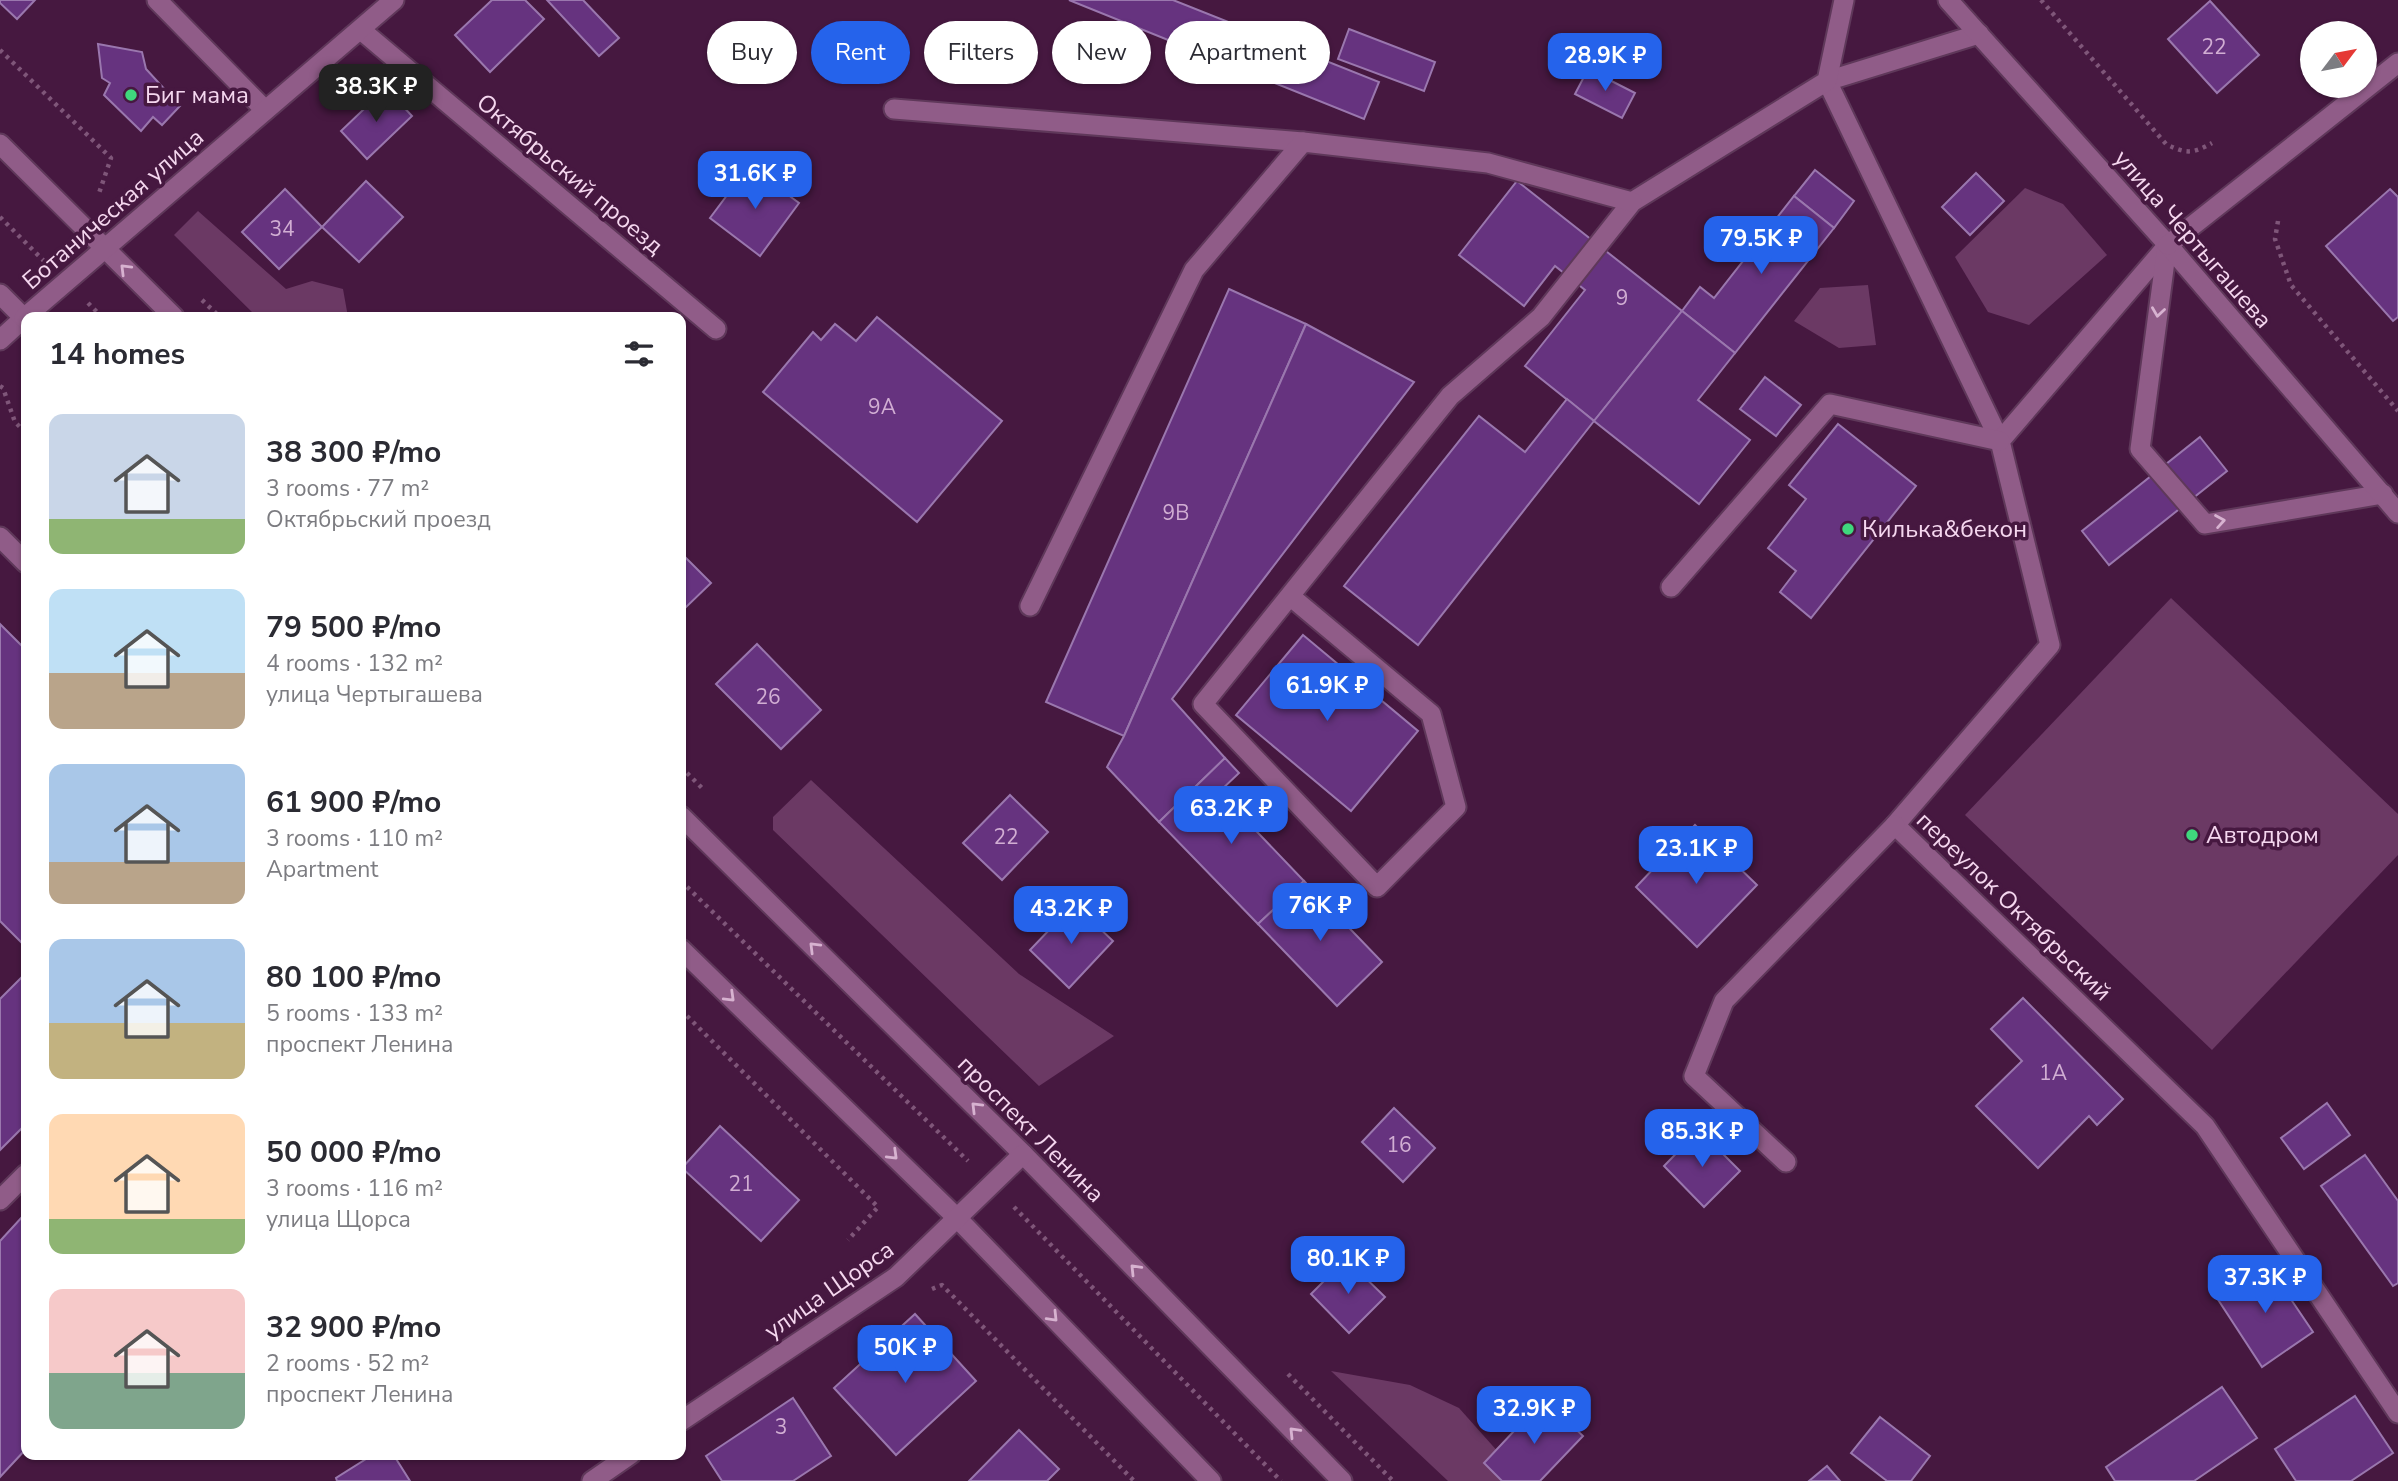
<!DOCTYPE html>
<meta charset="utf-8">
<style>
:root{--surface:#fff;--page:#f7f7f7;--text:#2b2b33;--muted:#7c7c81;--accent:#2563eb}
body{margin:0;font-family:"Nunito Sans",sans-serif;background:var(--page);color:var(--text);height:100vh;display:flex;flex-direction:column;font-size:26px;white-space:nowrap}
*{box-sizing:border-box;margin:0}
p{font-size:23px;color:var(--muted)}
.icon{flex:none;width:38px;height:38px;fill:none;stroke:currentColor;stroke-width:2;stroke-linecap:round;stroke-linejoin:round}
.map{position:relative;flex:1;overflow:hidden}
.panel{position:absolute;left:21px;top:312px;width:665px;height:1148px;display:flex;flex-direction:column;background:var(--surface);border-radius:14px;box-shadow:0 2px 5px #0004}
.panel>*{flex:none}
.top-card{position:absolute;left:707px;top:21px;width:665px;height:63px;display:flex;gap:14px}
.needle{width:46px;rotate:58deg}
.fabs{position:absolute;left:2300px;top:21px;display:grid;gap:14px}
.fabs a{display:grid;place-items:center;width:77px;height:77px;border-radius:50%;background:var(--surface);box-shadow:0 2px 5px #0004;font-size:35px}
.price{position:absolute;translate:-50% -60px;padding:0 16px;border-radius:14px;background:var(--accent);color:#fff;font-size:23px;line-height:46px;filter:drop-shadow(0 2px 4px #0008)}
.price::after{content:'';position:absolute;left:50%;top:42px;width:21px;height:16px;margin-left:-10px;background:inherit;clip-path:polygon(0 0,100% 0,50% 100%)}
.price.on{background:#222;color:#fff}
ul{padding:0;list-style:none}
li{display:flex;align-items:center;gap:21px;height:175px;padding:0 28px}
li span{display:grid;place-items:center;flex:none;width:196px;height:140px;border-radius:14px;color:#555}
li>.icon{margin-inline-start:auto}
span .icon{width:84px;height:84px;fill:#fffc;stroke-width:1}
li b{font-size:30px}
h2{display:flex;justify-content:space-between;align-items:center;height:84px;padding:0 28px;font-size:30px}
.chip{padding:0 24px;border-radius:32px;background:var(--surface);box-shadow:0 2px 5px #0004;font-size:24px;line-height:63px}
.chip.on{background:var(--accent);color:#fff}
.map>svg:first-child{display:block}
</style>
<div class="map">
<svg width="2398" height="1481" viewBox="0 0 2398 1481">
<rect width="100%" height="100%" fill="#461840"/>
<g fill="#6b3964">
<path d="M2025 188 2063 204 2107 255 2029 325 1988 312 1955 257Z"/>
<path d="M198 211 286 289 312 281 343 289 348 317H257L174 235Z"/>
<path d="M1868 285 1876 345 1839 348 1794 321 1820 288Z"/>
<path d="M2171 598 2398 814V855L2212 1050 1965 815Z"/>
<path d="M811 780 1019 974 1114 1036 1039 1086 773 830V817Z"/>
<path d="M1331 1371 1410 1385 1459 1408 1524 1481H1448Z"/>
</g>
<g fill="#66337f" stroke="#9a77ae" stroke-width="2">
<path d="M0 0H35L17 19 0 3Z"/>
<path d="M492 0H525L544 19 490 72 455 35Z"/>
<path d="M547 0H583L619 38 599 56Z"/>
<path d="M1069 0H1173L1379 82 1364 119Z"/>
<path d="M2210 1 2259 55 2217 93 2168 39Z"/>
<path d="M1349 29 1435 62 1424 91 1338 59Z"/>
<path d="M98 44 142 52 146 69 180 106 162 125 153 117 141 131 104 95 110 83 102 78Z"/>
<path d="M1588 69 1635 93 1622 118 1575 94Z"/>
<path d="M386 88 412 116 367 159 341 131Z"/>
<path d="M749 166 799 203 760 256 710 218Z"/>
<path d="M1815 170 1854 201 1834 228 1794 196Z"/>
<path d="M1976 173 2004 201 1970 235 1942 207Z"/>
<path d="M366 181 403 217 359 262 322 227Z"/>
<path d="M1517 181 1682 311 1594 421 1525 366 1585 290 1555 266 1524 306 1459 255Z"/>
<path d="M285 189 322 227 279 269 242 232Z"/>
<path d="M2390 189 2398 197V317L2393 321 2326 246Z"/>
<path d="M1794 196 1834 228 1735 353 1682 311 1700 287 1714 298Z"/>
<path d="M1229 289 1306 324 1124 736 1046 702Z"/>
<path d="M1682 311 1735 353 1698 400 1750 440 1699 504 1594 421Z"/>
<path d="M877 317 1002 421 917 522 763 392 813 332 821 340 835 324 856 341Z"/>
<path d="M1306 324 1414 382 1172 699 1225 758 1159 822 1107 767 1124 736Z"/>
<path d="M1765 377 1801 405 1776 436 1740 409Z"/>
<path d="M1567 399 1594 421 1418 645 1344 586 1479 416 1525 452Z"/>
<path d="M1838 424 1916 486 1811 618 1780 592 1796 571 1768 548 1806 499 1789 485Z"/>
<path d="M2200 437 2227 471 2109 565 2082 531Z"/>
<path d="M681 553 711 583 681 612Z"/>
<path d="M0 624 26 650V947L0 921Z"/>
<path d="M1303 635 1418 731 1351 811 1236 715Z"/>
<path d="M757 644 821 710 781 749 716 684Z"/>
<path d="M1225 758 1239 773 1219 792 1304 881 1258 924 1159 822Z"/>
<path d="M1010 795 1048 832 1002 880 963 843Z"/>
<path d="M1695 825 1757 885 1697 947 1636 887Z"/>
<path d="M1304 881 1382 962 1337 1006 1258 924Z"/>
<path d="M1074 904 1113 941 1069 988 1030 950Z"/>
<path d="M26 973V1124L0 1150V999Z"/>
<path d="M2023 998 2123 1099 2097 1125 2089 1116 2038 1168 1976 1106 2022 1061 1991 1029Z"/>
<path d="M2327 1103 2350 1135 2304 1169 2281 1138Z"/>
<path d="M1394 1108 1435 1148 1403 1182 1362 1142Z"/>
<path d="M720 1126 799 1200 761 1241 682 1168Z"/>
<path d="M1699 1130 1740 1171 1704 1207 1664 1166Z"/>
<path d="M2365 1155 2398 1201V1283L2393 1286 2321 1186Z"/>
<path d="M23 1216 26 1219V1449L0 1477V1241Z"/>
<path d="M1346 1259 1385 1297 1349 1333 1311 1294Z"/>
<path d="M2267 1264 2313 1332 2262 1367 2217 1298Z"/>
<path d="M915 1314 976 1381 896 1455 834 1388Z"/>
<path d="M2222 1387 2257 1438 2194 1481H2115L2106 1467Z"/>
<path d="M2355 1396 2393 1453 2351 1481H2296L2275 1449Z"/>
<path d="M793 1398 831 1456 793 1481H722L706 1456Z"/>
<path d="M1544 1399 1583 1436 1540 1481H1502L1484 1463Z"/>
<path d="M1880 1417 1930 1456 1911 1481H1887L1851 1453Z"/>
<path d="M1019 1430 1059 1469 1047 1481H969Z"/>
<path d="M374 1454H393L410 1481H337L336 1478Z"/>
<path d="M1827 1466 1840 1481H1809Z"/>
</g>
<g fill="none" stroke-linecap="round" stroke-linejoin="round">
<defs>
<g id="service">
<path d="M157 0 265 110"/>
<path d="M1979 34 1827 81 2000 441"/>
<path d="M894 109 1303 142"/>
<path d="M2168 245 2000 441 2050 645 1895 825 2205 1126 2398 1413"/>
<path d="M2167 246 2140 449 2205 524 2383 494"/>
<path d="M0 340 24 318"/>
<path d="M0 537 26 563"/>
<path d="M1671 587 1830 404 2000 441"/>
<path d="M1290 596 1431 714 1456 807 1377 887 1203 704 1450 396 1541 317 1632 202 1827 81 1844 0"/>
<path d="M1030 606 1194 270 1303 142 1488 163 1632 202"/>
<path d="M1786 1162 1694 1076 1724 1001 1895 825"/>
<path d="M0 1200 26 1174"/>
</g>
<g id="minor">
<path d="M1948 0 2168 245 2398 513"/>
<path d="M361 30 716 329"/>
<path d="M0 144 174 317"/>
<path d="M2168 245 2398 63"/>
<path d="M0 294 26 320"/>
<path d="M24 318 394 0"/>
<path d="M681 816 1023 1154 1342 1481"/>
<path d="M681 949 958 1219 1211 1481"/>
<path d="M681 1421 896 1277 1023 1154"/>
<path d="M592 1481 631 1454"/>
</g>
</defs>
<use href="#service" stroke="#5f385a" stroke-width="23"/>
<use href="#minor" stroke="#5f385a" stroke-width="23"/>
<g stroke="#7f5679" stroke-width="4.5" stroke-dasharray="3.5 5" stroke-linecap="butt">
<path d="M2041 0 2166 144C2186 154 2192 154 2212 143"/>
<path d="M0 50 111 158 98 196"/>
<path d="M0 217 44 261"/>
<path d="M2278 221 2275 239 2291 285 2398 411"/>
<path d="M202 300 220 317"/>
<path d="M88 303 102 317"/>
<path d="M0 386 3 388 15 422 26 433"/>
<path d="M681 767 705 791"/>
<path d="M681 881 968 1161"/>
<path d="M681 1010 878 1207 848 1240"/>
<path d="M1014 1207 1281 1481"/>
<path d="M932 1289 942 1285 1134 1481"/>
<path d="M1288 1374 1393 1481"/>
</g>
<use href="#service" stroke="#905c88" stroke-width="19"/>
<use href="#minor" stroke="#905c88" stroke-width="19"/>
</g>
<defs><path id="oneway-chevron" d="M-2-3.5L2.5 0L-2 3.5" fill="none" stroke-width="1.6" stroke-linecap="round" stroke-linejoin="round" transform="scale(1.75)"/></defs>
<g stroke="#d7b2d0">
<use href="#oneway-chevron" transform="translate(125 269) rotate(-135)"/>
<use href="#oneway-chevron" transform="translate(2158 312) rotate(98)"/>
<use href="#oneway-chevron" transform="translate(2220 521) rotate(-10)"/>
<use href="#oneway-chevron" transform="translate(814 947) rotate(-135)"/>
<use href="#oneway-chevron" transform="translate(730 997) rotate(44)"/>
<use href="#oneway-chevron" transform="translate(976 1107) rotate(-135)"/>
<use href="#oneway-chevron" transform="translate(893 1155) rotate(44)"/>
<use href="#oneway-chevron" transform="translate(1135 1269) rotate(-134)"/>
<use href="#oneway-chevron" transform="translate(1053 1317) rotate(46)"/>
<use href="#oneway-chevron" transform="translate(1294 1432) rotate(-134)"/>
</g>
<g fill="#3fd77d" stroke="#461840" stroke-width="2.5">
<circle cx="131" cy="95" r="7"/>
<circle cx="1848" cy="529" r="7"/>
<circle cx="2192" cy="835" r="7"/>
</g>
<g text-anchor="middle" dominant-baseline="central" stroke-width="7" stroke-linejoin="round" paint-order="stroke">
<g font-size="21" fill="#d1aed3">
<text x="2214" y="47">22</text>
<text x="282" y="229">34</text>
<text x="1622" y="298">9</text>
<text x="882" y="407">9А</text>
<text x="1176" y="513">9В</text>
<text x="768" y="697">26</text>
<text x="1006" y="837">22</text>
<text x="2053" y="1073">1А</text>
<text x="1399" y="1145">16</text>
<text x="741" y="1184">21</text>
<text x="781" y="1427">3</text>
</g>
<g font-size="24" fill="#f5d7ef" stroke="#461840" text-anchor="start">
<text x="145" y="95">Биг мама</text>
<text x="1862" y="529">Килька&amp;бекон</text>
<text x="2206" y="835">Автодром</text>
</g>
<g font-size="24" fill="#f5d7ef" stroke="#461840">
<text transform="translate(570 174) rotate(40)">Октябрьский проезд</text>
<text transform="translate(113 209) rotate(-41)">Ботаническая улица</text>
<text transform="translate(2193 239) rotate(49)">улица Чертыгашева</text>
<text transform="translate(2014 906) rotate(44)">переулок Октябрьский</text>
<text transform="translate(1031 1129) rotate(45)">проспект Ленина</text>
<text transform="translate(829 1290) rotate(-35)">улица Щорса</text>
</g>
</g>
</svg>
<div class="fabs">
<a><svg class="needle" viewBox="-14 -14 28 28"><path d="M0-13l5 13h-10z" fill="#e53935"/><path d="M0 13l5-13h-10z" fill="#7c7c81"/></svg></a>
</div>
<b class="price" style="left:1605px;top:93px">28.9K ₽</b>
<b class="price on" style="left:376px;top:124px">38.3K ₽</b>
<b class="price" style="left:755px;top:211px">31.6K ₽</b>
<b class="price" style="left:1761px;top:276px">79.5K ₽</b>
<b class="price" style="left:1327px;top:723px">61.9K ₽</b>
<b class="price" style="left:1231px;top:846px">63.2K ₽</b>
<b class="price" style="left:1696px;top:886px">23.1K ₽</b>
<b class="price" style="left:1320px;top:943px">76K ₽</b>
<b class="price" style="left:1071px;top:946px">43.2K ₽</b>
<b class="price" style="left:1702px;top:1169px">85.3K ₽</b>
<b class="price" style="left:1348px;top:1296px">80.1K ₽</b>
<b class="price" style="left:2265px;top:1315px">37.3K ₽</b>
<b class="price" style="left:905px;top:1385px">50K ₽</b>
<b class="price" style="left:1534px;top:1446px">32.9K ₽</b>
<div class="top-card">
<a class="chip">Buy</a>
<a class="chip on">Rent</a>
<a class="chip">Filters</a>
<a class="chip">New</a>
<a class="chip">Apartment</a>
</div>
<section class="panel">
<h2>14 homes<svg class="icon" aria-label="filters" viewBox="0 0 24 24"><path d="M4 7h16M4 17h16"/><circle cx="9" cy="7" r="2"/><circle cx="15" cy="17" r="2"/></svg></h2>
<ul>
<li><span style="background:linear-gradient(#c9d6e8 75%,#8fb573 0)"><svg class="icon" aria-label="home" viewBox="0 0 24 24"><path d="M3 11l9-7 9 7M6 9v11h12V9"/></svg></span><div><b>38 300 ₽/mo</b><p>3 rooms · 77 m²</p><p>Октябрьский проезд</p></div></li>
<li><span style="background:linear-gradient(#bfe0f5 60%,#b9a48a 0)"><svg class="icon" aria-label="home" viewBox="0 0 24 24"><path d="M3 11l9-7 9 7M6 9v11h12V9"/></svg></span><div><b>79 500 ₽/mo</b><p>4 rooms · 132 m²</p><p>улица Чертыгашева</p></div></li>
<li><span style="background:linear-gradient(#a9c7e8 70%,#b9a48a 0)"><svg class="icon" aria-label="home" viewBox="0 0 24 24"><path d="M3 11l9-7 9 7M6 9v11h12V9"/></svg></span><div><b>61 900 ₽/mo</b><p>3 rooms · 110 m²</p><p>Apartment</p></div></li>
<li><span style="background:linear-gradient(#a9c7e8 60%,#c2b280 0)"><svg class="icon" aria-label="home" viewBox="0 0 24 24"><path d="M3 11l9-7 9 7M6 9v11h12V9"/></svg></span><div><b>80 100 ₽/mo</b><p>5 rooms · 133 m²</p><p>проспект Ленина</p></div></li>
<li><span style="background:linear-gradient(#ffd9b3 75%,#8fb573 0)"><svg class="icon" aria-label="home" viewBox="0 0 24 24"><path d="M3 11l9-7 9 7M6 9v11h12V9"/></svg></span><div><b>50 000 ₽/mo</b><p>3 rooms · 116 m²</p><p>улица Щорса</p></div></li>
<li><span style="background:linear-gradient(#f6c9c9 60%,#7fa58c 0)"><svg class="icon" aria-label="home" viewBox="0 0 24 24"><path d="M3 11l9-7 9 7M6 9v11h12V9"/></svg></span><div><b>32 900 ₽/mo</b><p>2 rooms · 52 m²</p><p>проспект Ленина</p></div></li>
</ul>
</section>
</div>
